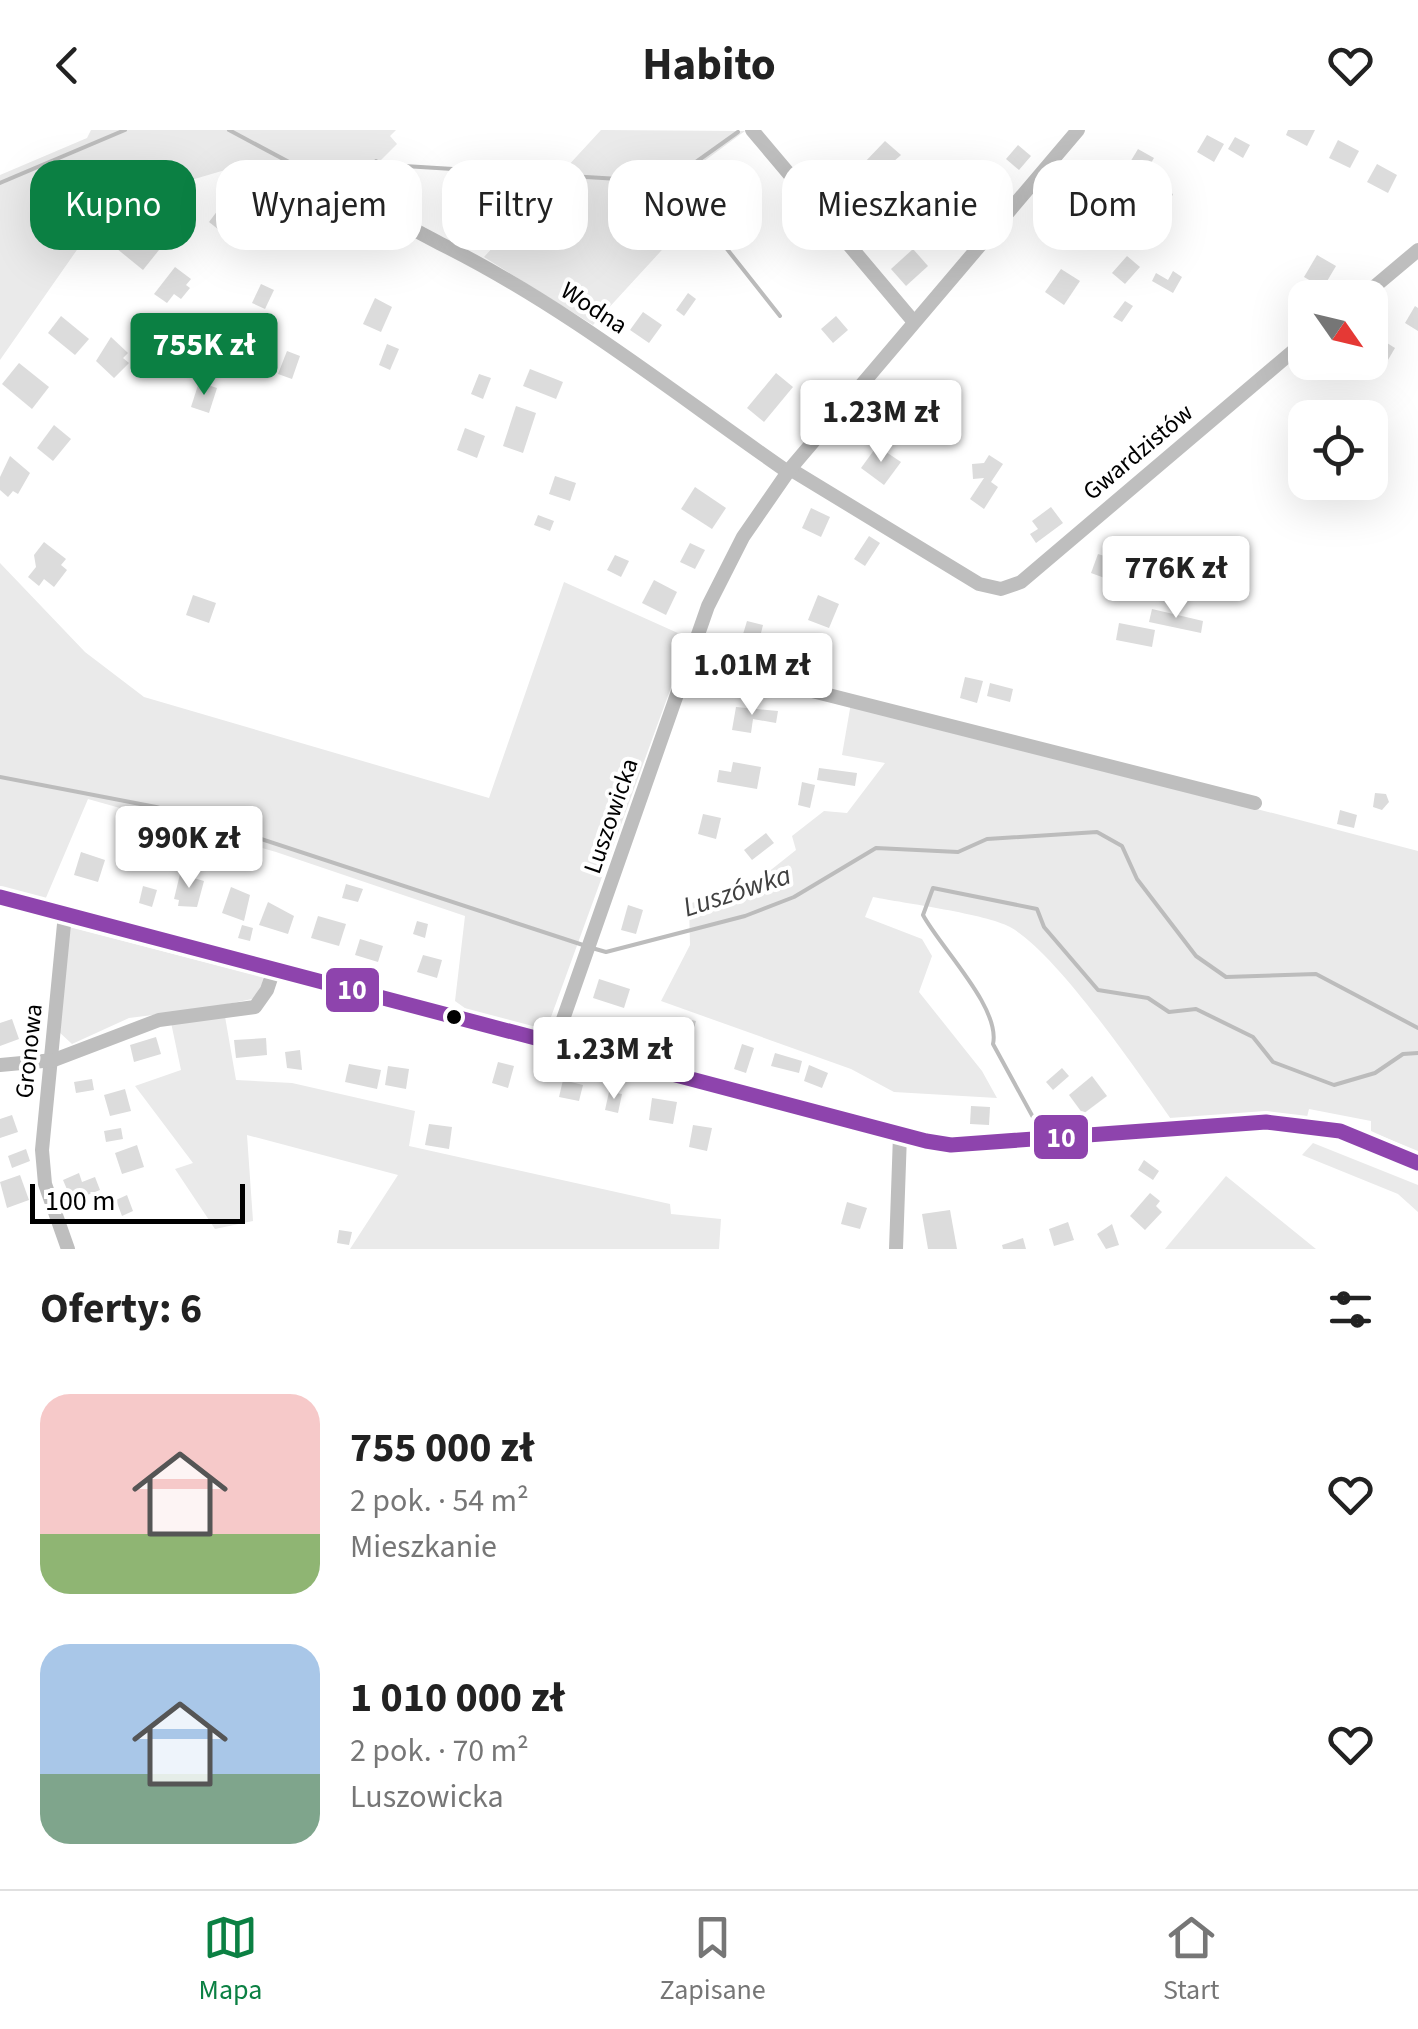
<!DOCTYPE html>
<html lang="pl">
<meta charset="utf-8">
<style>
:root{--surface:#fff;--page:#f2f2f2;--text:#222;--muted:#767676;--line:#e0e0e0;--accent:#0b8043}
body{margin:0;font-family:"Source Sans 3",sans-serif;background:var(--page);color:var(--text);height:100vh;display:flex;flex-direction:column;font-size:38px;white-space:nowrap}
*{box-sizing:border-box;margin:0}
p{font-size:32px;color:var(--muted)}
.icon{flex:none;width:55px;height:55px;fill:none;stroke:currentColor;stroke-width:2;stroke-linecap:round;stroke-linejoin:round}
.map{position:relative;height:1119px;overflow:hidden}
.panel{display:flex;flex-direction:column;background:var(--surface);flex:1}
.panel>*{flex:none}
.hud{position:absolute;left:30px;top:30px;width:1360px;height:90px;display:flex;gap:20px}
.needle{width:65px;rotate:124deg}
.buttons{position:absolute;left:1288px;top:150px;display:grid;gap:20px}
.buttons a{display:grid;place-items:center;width:100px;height:100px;border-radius:20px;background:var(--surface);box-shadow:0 10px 40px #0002;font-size:50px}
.scale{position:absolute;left:30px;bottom:25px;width:215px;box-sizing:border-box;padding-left:10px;border:5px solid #000;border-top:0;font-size:28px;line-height:35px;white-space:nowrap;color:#000;-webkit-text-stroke:8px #fff;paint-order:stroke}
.price{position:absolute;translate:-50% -85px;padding:0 22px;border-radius:10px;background:#fff;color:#222;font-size:32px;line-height:65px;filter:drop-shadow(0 2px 5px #0008)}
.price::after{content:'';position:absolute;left:50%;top:60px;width:30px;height:22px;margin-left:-15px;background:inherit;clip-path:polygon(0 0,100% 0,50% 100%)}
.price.active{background:var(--accent);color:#fff}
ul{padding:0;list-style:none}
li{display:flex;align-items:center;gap:30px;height:250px;padding:0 40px}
li span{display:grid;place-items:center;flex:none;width:280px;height:200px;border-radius:30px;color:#555}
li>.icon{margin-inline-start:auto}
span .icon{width:120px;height:120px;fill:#fffc;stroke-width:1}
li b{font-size:42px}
h2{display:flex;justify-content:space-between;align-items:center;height:120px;padding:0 40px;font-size:42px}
.pill{padding:0 35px;border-radius:30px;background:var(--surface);box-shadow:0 10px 40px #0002;font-size:35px;line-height:90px}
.pill.active{background:var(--accent);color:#fff}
header{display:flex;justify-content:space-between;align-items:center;height:130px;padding:0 40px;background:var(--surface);font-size:45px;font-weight:700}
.tab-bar{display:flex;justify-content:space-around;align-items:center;height:140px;border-top:2px solid var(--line);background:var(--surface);font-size:28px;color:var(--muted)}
.tab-bar a{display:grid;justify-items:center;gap:5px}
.tab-bar .active{color:var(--accent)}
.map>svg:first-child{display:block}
</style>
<header><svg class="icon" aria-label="back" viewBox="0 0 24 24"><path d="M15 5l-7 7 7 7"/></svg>Habito<svg class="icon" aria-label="heart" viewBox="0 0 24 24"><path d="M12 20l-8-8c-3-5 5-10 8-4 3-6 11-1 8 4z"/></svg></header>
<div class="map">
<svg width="1418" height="1119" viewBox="0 0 1418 1119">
<rect width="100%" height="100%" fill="#fff"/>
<g fill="#eaeaea">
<path d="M91 0H396L390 6 397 14 377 34 361 60 339 63 309 45 256 31 109 74 0 230V45L87 8Z"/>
<path d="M601 0 745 1 673 54 695 84 593 195 484 127Z"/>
<path d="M0 433 85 522 144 567 489 668 564 452 689 508 547 898 540 901 469 881 455 871 465 786 276 722 88 669 45 770 0 756Z"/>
<path d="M851 573 1418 721V1022L1371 1001V991L1309 979 1307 987 1173 992C1140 945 1057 823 1010 797 987 784 903 773 873 767L865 787 922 809 932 826 919 862 982 941 997 968 894 962 851 939 661 871 690 815 689 774 762 747 796 720 792 706 824 681 847 683 885 633 842 625Z"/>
<path d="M69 797 263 847 262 861 252 869 223 875 236 950 292 953 415 981 409 1016 670 1074 671 1084 721 1089 719 1119H350L398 1045 247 1005 253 1091 215 1099 175 1039 193 1033 135 956 181 940 169 883 129 888 72 914 58 901Z"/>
<path d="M1313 1013 1418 1055V1082L1398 1064 1302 1025Z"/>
<path d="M1226 1046 1316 1119H1165Z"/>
</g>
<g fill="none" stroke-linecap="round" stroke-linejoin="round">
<g stroke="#bcbcbc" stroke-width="4">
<path d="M229 0 345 62 357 60 376 31"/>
<path d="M388 35 668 52 738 2"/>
<path d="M674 52 780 186"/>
<path d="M0 53 125 0"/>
<path d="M0 647 156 677 219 695 583 815"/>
<path d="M592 818 606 822 745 786 794 767 876 718 958 722 987 709 1097 702 1122 716 1137 749 1196 826 1226 847 1316 844 1418 898"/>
<path d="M1040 1000 993 914C1001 878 940 817 923 785L933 758 1037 779 1044 797 1098 860 1148 868 1169 882 1196 879 1253 907 1273 932 1334 955 1375 943 1403 924 1418 923"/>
</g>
</g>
<g fill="#dcdcdc">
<path d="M1288 0H1315L1307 16 1286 5Z"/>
<path d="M1207 5 1224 14 1214 32 1197 22Z"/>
<path d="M1235 7 1250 15 1243 28 1228 19Z"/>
<path d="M1338 10 1359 21 1350 38 1329 28Z"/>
<path d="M885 11 901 25 876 47 864 33Z"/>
<path d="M1018 15 1031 26 1019 40 1006 29Z"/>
<path d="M1138 19 1154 28 1142 48 1126 39Z"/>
<path d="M1377 34 1397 45 1388 63 1367 52Z"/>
<path d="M967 44 982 61 966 78 950 60Z"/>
<path d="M1163 59 1173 64 1166 80 1156 75Z"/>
<path d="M1116 60 1136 70 1126 90 1106 81Z"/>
<path d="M953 73 969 91 954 104 938 87Z"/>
<path d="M218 80 237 95 228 107 209 92Z"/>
<path d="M470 83 487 95 473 117 455 105Z"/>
<path d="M913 87 924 100 916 108 904 95Z"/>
<path d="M496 92 505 98 495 113 486 108Z"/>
<path d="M133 99 159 120 143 140 116 118Z"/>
<path d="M913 119 928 136 906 156 891 139Z"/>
<path d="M1317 125 1336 136 1323 158 1304 147Z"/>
<path d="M1127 126 1140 137 1125 154 1112 143Z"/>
<path d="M175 137 191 149 186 155 190 158 181 169 174 164 167 173 154 164Z"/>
<path d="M1061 139 1080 151 1064 175 1045 162Z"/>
<path d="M1173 141 1182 147 1173 163 1152 151 1156 143 1168 150Z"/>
<path d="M261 154 274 160 265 179 252 173Z"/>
<path d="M688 163 696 169 684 186 676 180Z"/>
<path d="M375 168 392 177 381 202 363 194Z"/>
<path d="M1125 171 1133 176 1122 192 1113 187Z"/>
<path d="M1415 176 1418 178V201L1405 193Z"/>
<path d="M643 182 662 195 649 213 630 200Z"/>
<path d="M61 186 89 209 75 225 48 203Z"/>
<path d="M836 186 848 200 833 213 821 199Z"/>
<path d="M217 206 234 211 226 238 209 233Z"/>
<path d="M111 207 128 223 123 228 129 233 114 248 96 231Z"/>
<path d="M1379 208 1395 218 1385 235 1370 225Z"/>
<path d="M387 214 399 219 390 240 379 235Z"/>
<path d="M287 221 300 226 292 249 278 244Z"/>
<path d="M19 233 49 257 32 279 2 254Z"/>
<path d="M530 239 563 252 556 269 523 256Z"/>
<path d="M776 243 793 257 764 292 747 278Z"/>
<path d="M479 244 491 248 483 269 471 264Z"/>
<path d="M199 252 217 258 209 283 191 277Z"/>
<path d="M516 276 536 283 523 323 503 316Z"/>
<path d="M54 295 71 309 53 331 37 318Z"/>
<path d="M465 298 485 306 477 328 457 320Z"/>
<path d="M877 316 901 332 884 355 861 338Z"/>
<path d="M989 325 1003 334 991 352 998 357 984 379 970 369 984 348 973 349 972 334 984 333Z"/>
<path d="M10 326 30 343 18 364 13 361 8 367 0 360V347Z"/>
<path d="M555 346 576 353 570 371 549 364Z"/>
<path d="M695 357 726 378 712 399 681 379Z"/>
<path d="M1051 377 1063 393 1036 413 1030 404 1038 399 1032 391Z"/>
<path d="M811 378 830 387 821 407 802 398Z"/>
<path d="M538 385 554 391 550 401 534 395Z"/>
<path d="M869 406 880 413 865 436 854 429Z"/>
<path d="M44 412 66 429 61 435 67 440 54 457 44 449 39 456 28 447 36 437 34 425Z"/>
<path d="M690 413 705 420 695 439 680 432Z"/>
<path d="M1151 421 1164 424 1157 456 1145 453Z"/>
<path d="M1098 424 1117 430 1110 450 1091 443Z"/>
<path d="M615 425 629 431 621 447 607 440Z"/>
<path d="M654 450 677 462 666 485 642 473Z"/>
<path d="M193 465 216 473 209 493 186 485Z"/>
<path d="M818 465 839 474 829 498 808 490Z"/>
<path d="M1152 479 1203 491 1201 503 1149 492Z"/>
<path d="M747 491 763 495 758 515 741 511Z"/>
<path d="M1119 493 1155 500 1152 517 1116 510Z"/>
<path d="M965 547 983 551 977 573 960 568Z"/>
<path d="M990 553 1013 559 1010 572 987 566Z"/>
<path d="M736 577 778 581 776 593 753 589 751 603 732 600Z"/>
<path d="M733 632 761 637 757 659 717 652 719 640 731 642Z"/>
<path d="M819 638 857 643 855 656 817 650Z"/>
<path d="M802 652 815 655 810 678 798 675Z"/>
<path d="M1375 663 1386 664 1389 672 1382 680 1373 677Z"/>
<path d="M1340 680 1357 685 1354 698 1337 694Z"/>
<path d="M703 684 721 688 716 709 698 704Z"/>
<path d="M126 702 151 710 145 730 120 723Z"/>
<path d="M766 703 774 713 752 730 744 720Z"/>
<path d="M212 709 229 714 225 726 208 720Z"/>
<path d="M81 722 105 730 98 752 74 745Z"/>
<path d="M180 744 204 751 197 777 178 776 179 770 174 769Z"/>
<path d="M346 754 363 759 358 772 342 768Z"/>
<path d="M143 756 157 760 152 777 139 773Z"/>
<path d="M231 757 250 765 244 791 222 783Z"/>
<path d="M268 772 294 786 288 804 259 795Z"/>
<path d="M628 775 643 780 636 804 621 800Z"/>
<path d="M318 786 346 794 339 816 311 808Z"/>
<path d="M417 791 428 794 425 808 413 804Z"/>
<path d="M242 795 253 798 250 811 238 808Z"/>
<path d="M360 809 383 816 378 832 355 825Z"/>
<path d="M423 825 442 830 437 848 417 842Z"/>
<path d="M599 849 630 859 624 878 593 868Z"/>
<path d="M683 888 696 891 688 919 659 911 663 894 680 899Z"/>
<path d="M12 889 19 909 0 916V893Z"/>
<path d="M156 907 161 924 134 932 130 915Z"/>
<path d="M266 908 267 925 236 928 234 910Z"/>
<path d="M742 914 754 918 746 943 734 939Z"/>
<path d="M300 920 302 940 287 938 285 922Z"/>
<path d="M775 923 802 931 799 943 771 936Z"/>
<path d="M498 932 514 936 508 958 492 953Z"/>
<path d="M349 934 381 940 377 959 345 952Z"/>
<path d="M809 935 828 943 822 958 804 951Z"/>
<path d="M388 936 409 939 406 959 385 955Z"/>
<path d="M1062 938 1069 946 1053 960 1046 952Z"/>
<path d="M1092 946 1107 966 1083 984 1069 965Z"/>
<path d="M92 949 94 960 76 963 74 952Z"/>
<path d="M563 950 583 955 579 971 559 967Z"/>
<path d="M125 959 131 981 110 986 104 965Z"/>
<path d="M609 962 622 964 618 983 605 980Z"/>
<path d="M652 968 677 972 673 994 649 990Z"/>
<path d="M971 976 990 977 989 995 970 994Z"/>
<path d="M12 985 18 1002 0 1008V989Z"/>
<path d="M429 994 452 997 449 1019 425 1015Z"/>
<path d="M693 995 712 998 707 1021 689 1017Z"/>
<path d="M121 998 123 1009 106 1012 104 1001Z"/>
<path d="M137 1015 144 1037 122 1044 115 1023Z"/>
<path d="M26 1019 30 1031 12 1038 8 1026Z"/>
<path d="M1144 1030 1159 1041 1153 1050 1138 1040Z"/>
<path d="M79 1043 82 1052 95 1047 100 1060 72 1071 63 1050Z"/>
<path d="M20 1045 29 1070 7 1078 0 1052Z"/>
<path d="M1150 1063 1160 1071 1156 1076 1162 1082 1145 1100 1130 1086Z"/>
<path d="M127 1065 133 1081 122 1086 116 1070Z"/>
<path d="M847 1072 867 1078 860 1099 841 1094Z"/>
<path d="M950 1080 957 1119H928L922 1084Z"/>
<path d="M1068 1092 1074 1110 1054 1116 1049 1099Z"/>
<path d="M1112 1094 1119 1115 1106 1119 1097 1104Z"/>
<path d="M339 1100 352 1102 349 1115 337 1113Z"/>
<path d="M1023 1108 1026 1119H1003L1002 1115Z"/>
</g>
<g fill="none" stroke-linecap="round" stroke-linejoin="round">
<g stroke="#bebebe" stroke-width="14">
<path d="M752 0 914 192"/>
<path d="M360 76C389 85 416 101 443 115 567 177 675 264 788 342"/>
<path d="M1361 168 1418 120"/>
<path d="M790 339 979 454 1001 459 1021 452 1305 211"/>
<path d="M690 530 1255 673"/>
<path d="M0 767 926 1011 951 1015 1266 992 1340 1001 1418 1033"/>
<path d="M65 784 42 1020 45 1054 68 1119"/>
<path d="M554 915 708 476 743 407 790 339 1078 0"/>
<path d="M0 935 54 930 159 890 255 877 267 860 274 839"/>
<path d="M896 1119 900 1005"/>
</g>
<defs>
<path id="bus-1" d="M0 767 926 1011 951 1015 1266 992 1340 1001 1418 1033"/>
</defs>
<use href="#bus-1" stroke="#fff" stroke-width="22"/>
<use href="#bus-1" stroke="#8e44ad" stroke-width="15"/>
</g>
<circle fill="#000" stroke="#fff" stroke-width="4" cx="454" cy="887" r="9"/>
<g text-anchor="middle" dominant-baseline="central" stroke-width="8" stroke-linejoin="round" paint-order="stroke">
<g font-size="25" fill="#000" stroke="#fff">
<text transform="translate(594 178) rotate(33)">Wodna</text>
<text transform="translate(1138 322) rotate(-40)">Gwardzistów</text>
<text transform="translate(611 686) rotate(-71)">Luszowicka</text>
<text transform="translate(29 921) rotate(-84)">Gronowa</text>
</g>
<g font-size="28" font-style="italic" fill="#404040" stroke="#fff">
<text transform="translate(737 761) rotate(-18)">Luszówka</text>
</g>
</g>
<g stroke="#fff" stroke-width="4">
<rect x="324" y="836" width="57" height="48" rx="10" fill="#8e44ad"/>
<rect x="1032" y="983" width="58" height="48" rx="10" fill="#8e44ad"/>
</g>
<g font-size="28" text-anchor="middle" font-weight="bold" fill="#fff">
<text x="352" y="869">10</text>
<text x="1061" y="1017">10</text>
</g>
</svg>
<div class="buttons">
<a><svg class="needle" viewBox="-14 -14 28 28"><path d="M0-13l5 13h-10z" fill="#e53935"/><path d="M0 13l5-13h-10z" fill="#767676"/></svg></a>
<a><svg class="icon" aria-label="locate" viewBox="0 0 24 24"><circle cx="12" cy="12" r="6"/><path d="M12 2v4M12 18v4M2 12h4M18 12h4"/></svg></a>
</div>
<div class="scale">100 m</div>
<b class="price active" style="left:204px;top:268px">755K zł</b>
<b class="price" style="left:881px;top:335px">1.23M zł</b>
<b class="price" style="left:1176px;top:491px">776K zł</b>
<b class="price" style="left:752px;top:588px">1.01M zł</b>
<b class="price" style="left:189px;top:761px">990K zł</b>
<b class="price" style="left:614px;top:972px">1.23M zł</b>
<div class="hud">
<a class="pill active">Kupno</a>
<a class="pill">Wynajem</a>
<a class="pill">Filtry</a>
<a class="pill">Nowe</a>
<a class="pill">Mieszkanie</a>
<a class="pill">Dom</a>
</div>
</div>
<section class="panel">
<h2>Oferty: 6<svg class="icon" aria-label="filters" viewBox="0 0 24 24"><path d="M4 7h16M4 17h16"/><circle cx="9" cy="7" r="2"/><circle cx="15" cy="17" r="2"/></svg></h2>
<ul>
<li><span style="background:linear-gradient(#f6c9c9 70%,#8fb573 0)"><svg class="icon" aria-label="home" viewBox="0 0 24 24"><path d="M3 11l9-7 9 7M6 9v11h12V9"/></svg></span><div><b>755 000 zł</b><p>2 pok. · 54 m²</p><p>Mieszkanie</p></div><svg class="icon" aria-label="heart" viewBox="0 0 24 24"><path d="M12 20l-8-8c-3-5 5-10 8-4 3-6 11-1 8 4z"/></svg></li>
<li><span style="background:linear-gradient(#a9c7e8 65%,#7fa58c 0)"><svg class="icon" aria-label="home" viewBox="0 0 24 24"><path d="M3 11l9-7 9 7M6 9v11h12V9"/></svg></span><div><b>1 010 000 zł</b><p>2 pok. · 70 m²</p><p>Luszowicka</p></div><svg class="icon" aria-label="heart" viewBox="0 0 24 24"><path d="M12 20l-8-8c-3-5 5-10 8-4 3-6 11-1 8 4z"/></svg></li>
</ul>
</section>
<nav class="tab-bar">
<a class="active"><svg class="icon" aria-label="map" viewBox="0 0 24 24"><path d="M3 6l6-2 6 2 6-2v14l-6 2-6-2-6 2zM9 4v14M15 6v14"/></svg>Mapa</a>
<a><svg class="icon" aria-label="saved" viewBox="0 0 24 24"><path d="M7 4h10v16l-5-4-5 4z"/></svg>Zapisane</a>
<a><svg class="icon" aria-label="home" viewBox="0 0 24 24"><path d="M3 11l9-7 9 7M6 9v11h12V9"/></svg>Start</a>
</nav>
